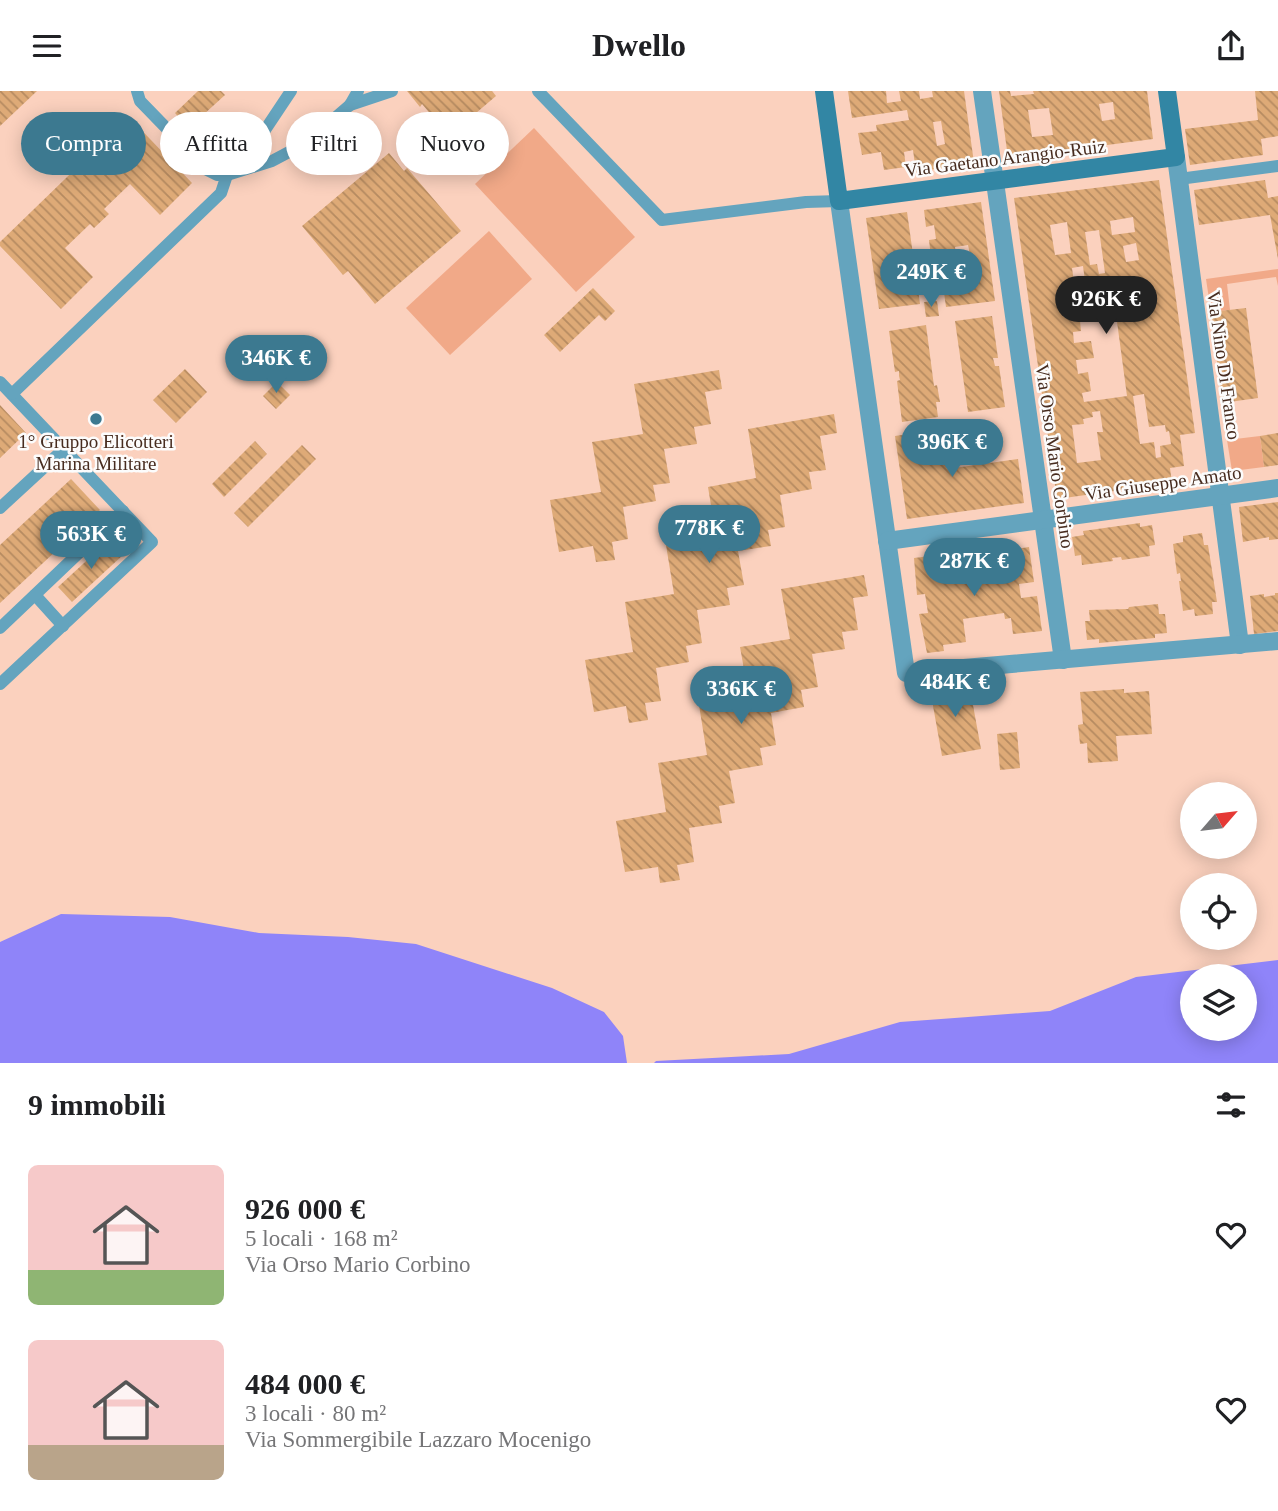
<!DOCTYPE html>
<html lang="it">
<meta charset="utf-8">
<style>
:root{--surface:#fff;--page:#f2f2f2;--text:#202124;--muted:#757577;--accent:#3c7990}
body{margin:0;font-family:Georgia,serif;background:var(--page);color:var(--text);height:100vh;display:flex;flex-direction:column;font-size:26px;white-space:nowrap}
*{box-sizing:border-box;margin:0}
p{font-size:23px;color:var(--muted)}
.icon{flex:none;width:38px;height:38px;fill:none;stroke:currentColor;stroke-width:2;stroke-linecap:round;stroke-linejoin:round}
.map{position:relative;height:972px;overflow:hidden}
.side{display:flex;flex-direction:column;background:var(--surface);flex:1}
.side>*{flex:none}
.banner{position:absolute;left:21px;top:21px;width:700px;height:63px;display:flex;gap:14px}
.needle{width:46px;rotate:62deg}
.controls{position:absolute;left:1180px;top:691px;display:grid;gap:14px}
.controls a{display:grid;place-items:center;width:77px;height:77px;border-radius:50%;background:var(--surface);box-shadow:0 4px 18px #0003;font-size:35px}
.price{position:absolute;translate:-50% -60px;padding:0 16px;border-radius:24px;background:var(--accent);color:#fff;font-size:23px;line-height:46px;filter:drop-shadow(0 2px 4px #0008)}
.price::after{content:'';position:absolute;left:50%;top:42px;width:21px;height:16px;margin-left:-10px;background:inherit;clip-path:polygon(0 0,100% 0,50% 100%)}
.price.current{background:#222;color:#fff}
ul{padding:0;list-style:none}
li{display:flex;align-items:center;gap:21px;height:175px;padding:0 28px}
li span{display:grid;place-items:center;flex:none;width:196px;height:140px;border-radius:10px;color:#555}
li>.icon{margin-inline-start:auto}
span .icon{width:84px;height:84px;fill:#fffc;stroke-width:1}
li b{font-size:30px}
h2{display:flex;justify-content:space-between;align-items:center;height:84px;padding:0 28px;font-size:30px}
.chip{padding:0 24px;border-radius:32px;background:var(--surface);box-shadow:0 4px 18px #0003;font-size:24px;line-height:63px}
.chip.current{background:var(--accent);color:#fff}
header{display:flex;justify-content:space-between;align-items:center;height:91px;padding:0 28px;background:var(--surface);font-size:32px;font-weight:800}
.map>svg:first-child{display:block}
</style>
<header><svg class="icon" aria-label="menu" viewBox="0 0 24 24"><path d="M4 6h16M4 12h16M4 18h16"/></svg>Dwello<svg class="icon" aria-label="share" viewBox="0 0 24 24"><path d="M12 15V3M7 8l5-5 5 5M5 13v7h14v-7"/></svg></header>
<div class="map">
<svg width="1278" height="972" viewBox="0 0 1278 972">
<defs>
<pattern id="building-back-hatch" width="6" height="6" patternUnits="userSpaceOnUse" patternTransform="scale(1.75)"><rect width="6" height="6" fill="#deaa77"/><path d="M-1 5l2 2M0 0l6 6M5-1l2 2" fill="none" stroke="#b68b61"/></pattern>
</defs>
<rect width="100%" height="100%" fill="#fbd1be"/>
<g fill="#f1a988">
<path d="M534 37 635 146 576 201 475 93Z"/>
<path d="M489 140 532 188 450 264 406 217Z"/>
<path d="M1278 178V195L1276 186 1227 193 1230 219 1211 221 1206 188Z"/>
<path d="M1260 345 1264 376 1232 380 1227 349Z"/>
</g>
<g fill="#8f84f9" fill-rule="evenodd">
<path d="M61 823 170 826 259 842 348 846 416 853 552 897 604 921 623 945 627 972H0V851Z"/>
<path d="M1278 869V972H654L656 970 789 963 900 931 1050 920 1136 886ZM1192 886H1244V938H1192Z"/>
</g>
<g fill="url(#building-back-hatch)" fill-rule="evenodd">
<path d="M0 0H37L0 35Z"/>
<path d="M198 0H221L225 4 191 35 187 30 184 32 175 22Z"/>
<path d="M407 0H492L496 5 449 45 422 13 420 16Z"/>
<path d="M848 0H886L887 12 901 10 899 0H919L920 8 933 6 932 0H964L974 72 916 81 913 59 904 61 906 76 884 79 881 61 862 64 858 42 877 40 876 34 909 29 907 19 852 27ZM941 30 945 53 937 55 933 31Z"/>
<path d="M999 0H1010L1011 5 1034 3 1033 0H1147L1153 48 1008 67ZM1113 11 1115 28 1102 30 1099 13ZM1049 17 1053 44 1032 46 1028 19Z"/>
<path d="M1255 0H1278V45L1261 48 1263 64 1190 74 1185 38 1258 29Z"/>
<path d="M129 26 192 92 160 124 130 93 104 118 109 123 94 137 90 133 65 157 93 186 61 218 0 155V151Z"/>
<path d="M389 62 404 80 407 77 461 140 375 213 348 180 343 184 302 135Z"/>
<path d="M1159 89 1195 342 1180 344 1184 375 1170 377 1172 392 1057 408 1014 107ZM1133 126 1135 141 1112 144 1110 130ZM1067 131 1071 162 1055 164 1050 134ZM1099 139 1105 182 1099 183 1097 173 1090 174 1085 141ZM1136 152 1139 169 1126 171 1123 155ZM1083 175 1087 205 1113 201 1127 305 1084 311 1082 302 1091 300 1088 281 1078 283 1076 269 1094 267 1091 250 1074 252 1073 241 1081 240 1079 220 1073 221 1071 207 1076 206 1072 177ZM1144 303 1149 336 1165 334 1166 341 1169 340 1171 353 1160 355 1161 366 1156 367 1154 351 1140 353 1133 305ZM1100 320 1103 341H1097L1101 369 1077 372 1072 334 1084 333 1083 328 1093 326 1092 321Z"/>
<path d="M1265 89 1268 107 1278 105V168L1270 124 1199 134 1194 99Z"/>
<path d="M981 111 995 210 946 216 939 165 931 166 929 149 936 148 934 134 926 136 924 119ZM968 154 971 168 957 170 955 156Z"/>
<path d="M907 121 920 213 879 218 866 127Z"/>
<path d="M593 197 615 220 605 230 599 224 560 261 544 244Z"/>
<path d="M937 210 939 225 926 226 924 211Z"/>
<path d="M1246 217 1258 307 1222 312 1211 221Z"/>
<path d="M992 225 998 267H993L995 275H999L1005 316 968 321 955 230Z"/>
<path d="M926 234 934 295 937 294 940 311H936L938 326 902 331 897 290 900 289 899 285V280L895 281 889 240Z"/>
<path d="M185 278 207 301 176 332 153 309Z"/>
<path d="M719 279 722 298 705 301 711 333 694 336 697 353 664 358 670 392 653 394 656 410 623 416 628 448 612 451 615 469 596 471 593 455 559 461 550 409 601 401 592 351 643 343 634 293Z"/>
<path d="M277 291 290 304 276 318 263 305Z"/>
<path d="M0 314 26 342 0 367Z"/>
<path d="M834 323 837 342 820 345 826 379 809 381 812 398 780 404 785 436 768 439 771 455 738 460 744 494 727 497 730 514 697 519 702 552 686 555 689 571 656 577 661 610 645 612 648 629 629 632 626 615 594 621 585 569 633 561 625 511 674 503 666 454 716 445 708 396 756 387 748 338Z"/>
<path d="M941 338 947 378 1018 368 1024 412 907 428 895 345Z"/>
<path d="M1278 342V374L1264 376 1260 345Z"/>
<path d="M255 350 267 363 224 406 212 393Z"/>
<path d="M302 354 316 368 248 436 234 422Z"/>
<path d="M71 388 100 419 0 512V454Z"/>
<path d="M1278 411V448L1269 449V446L1243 451 1239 416Z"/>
<path d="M1140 432V436L1152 434 1155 454 1149 455 1150 465 1122 469 1121 466 1112 467 1113 470 1082 474 1081 464 1075 465 1072 446 1084 444 1083 440Z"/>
<path d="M1202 442 1204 454H1208L1217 511H1212L1213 523 1195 525 1194 518 1183 520 1179 490H1181L1180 482 1177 483 1173 453 1183 451V445Z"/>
<path d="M109 449 123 464 72 511 58 496Z"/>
<path d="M1029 456 1034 491 1019 493 1021 507 1037 505 1042 540 1013 543 1011 527 1005 528 1004 522 963 528 966 551 943 554 944 560 927 562 919 523 928 522 925 503 917 504 914 467 930 465 931 470 953 467 957 490 999 484 995 461Z"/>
<path d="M864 484 868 505 853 507 858 539 842 541 845 558 812 563 818 596 801 599 804 616 771 622 776 654 760 657 763 674 729 680 735 712 719 715 722 732 689 737 694 771 677 774 680 789 660 792 658 776 625 781 616 730 666 721 658 672 707 664 699 614 749 606 740 556 790 548 781 498Z"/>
<path d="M1275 502H1278V540L1254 543 1250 505 1264 503V506L1275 504Z"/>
<path d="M1158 513 1159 523H1165L1167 542 1155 543V547L1099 552V548L1087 549 1085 530H1090L1089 519 1128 518 1129 516Z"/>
<path d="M969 592 981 658 942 665 930 598Z"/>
<path d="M1124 598V602L1149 600 1152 643 1116 645 1118 670 1088 672 1087 652 1080 653 1078 634 1083 633 1080 601Z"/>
<path d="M1017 641 1020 677 1000 679 997 643Z"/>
</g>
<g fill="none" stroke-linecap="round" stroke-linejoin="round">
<g stroke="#64a4be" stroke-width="12">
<path d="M137 0 140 10 207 79 217 84H227L272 70 306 52 350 14 358 0"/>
<path d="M538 0 662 129 806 111 839 110"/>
<path d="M350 14 392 0"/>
<path d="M245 78 255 54 291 0"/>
<path d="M1179 88 1278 75"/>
<path d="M0 291 152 451 0 593"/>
<path d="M12 303 221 102 227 84"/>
<path d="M0 417 64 358"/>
<path d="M35 504 63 535"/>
<path d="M0 537 123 420"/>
</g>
<g stroke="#64a4be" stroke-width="18">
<path d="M982 0 1063 569"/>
<path d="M1176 66 1240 554"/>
<path d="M839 110 906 582 1278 550"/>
<path d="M887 450 1278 397"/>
</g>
<path stroke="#3286a4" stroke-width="18" d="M824 0 839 110 1176 66 1167 0"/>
</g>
<circle fill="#3c7990" stroke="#fcfcfc" stroke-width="2.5" cx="96" cy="328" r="7"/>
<g text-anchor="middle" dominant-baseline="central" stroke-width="5" stroke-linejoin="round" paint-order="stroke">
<g font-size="19" fill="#472c1f" stroke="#fcfcfc">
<text transform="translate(1005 67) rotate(-7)">Via Gaetano Arangio-Ruiz</text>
<text transform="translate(1224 274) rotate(82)">Via Nino Di Franco</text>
<text transform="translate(1055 365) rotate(82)">Via Orso Mario Corbino</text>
<text transform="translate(1163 392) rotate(-8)">Via Giuseppe Amato</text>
</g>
<g font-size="19" fill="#472c1f" stroke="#fcfcfc">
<text x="96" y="350">1° Gruppo Elicotteri<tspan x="96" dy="22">Marina Militare</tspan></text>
</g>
</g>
</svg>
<div class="controls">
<a><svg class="needle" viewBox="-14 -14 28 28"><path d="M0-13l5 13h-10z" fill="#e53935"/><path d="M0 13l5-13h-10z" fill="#757577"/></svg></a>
<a><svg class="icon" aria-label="locate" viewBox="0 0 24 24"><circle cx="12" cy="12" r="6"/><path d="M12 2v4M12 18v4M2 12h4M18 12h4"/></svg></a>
<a><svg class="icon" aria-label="layers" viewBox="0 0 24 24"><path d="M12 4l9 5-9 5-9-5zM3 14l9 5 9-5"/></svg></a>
</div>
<b class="price" style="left:931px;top:218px">249K €</b>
<b class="price current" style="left:1106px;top:245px">926K €</b>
<b class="price" style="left:276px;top:304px">346K €</b>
<b class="price" style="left:952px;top:388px">396K €</b>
<b class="price" style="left:709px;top:474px">778K €</b>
<b class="price" style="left:91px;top:480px">563K €</b>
<b class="price" style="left:974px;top:507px">287K €</b>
<b class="price" style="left:955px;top:628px">484K €</b>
<b class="price" style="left:741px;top:635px">336K €</b>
<div class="banner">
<a class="chip current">Compra</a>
<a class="chip">Affitta</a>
<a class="chip">Filtri</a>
<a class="chip">Nuovo</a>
</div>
</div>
<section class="side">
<h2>9 immobili<svg class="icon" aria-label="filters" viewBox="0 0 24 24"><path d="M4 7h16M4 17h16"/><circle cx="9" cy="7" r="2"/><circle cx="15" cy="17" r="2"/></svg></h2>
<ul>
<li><span style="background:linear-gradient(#f6c9c9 75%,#8fb573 0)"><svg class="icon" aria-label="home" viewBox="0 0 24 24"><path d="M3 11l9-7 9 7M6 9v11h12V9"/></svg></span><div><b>926 000 €</b><p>5 locali · 168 m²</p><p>Via Orso Mario Corbino</p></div><svg class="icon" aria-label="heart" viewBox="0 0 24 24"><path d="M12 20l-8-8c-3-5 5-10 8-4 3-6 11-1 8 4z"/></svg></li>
<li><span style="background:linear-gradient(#f6c9c9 75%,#b9a48a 0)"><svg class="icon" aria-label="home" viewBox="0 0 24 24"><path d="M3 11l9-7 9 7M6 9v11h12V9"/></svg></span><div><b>484 000 €</b><p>3 locali · 80 m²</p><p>Via Sommergibile Lazzaro Mocenigo</p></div><svg class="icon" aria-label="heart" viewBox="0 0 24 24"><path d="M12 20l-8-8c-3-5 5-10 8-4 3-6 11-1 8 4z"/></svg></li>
</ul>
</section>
